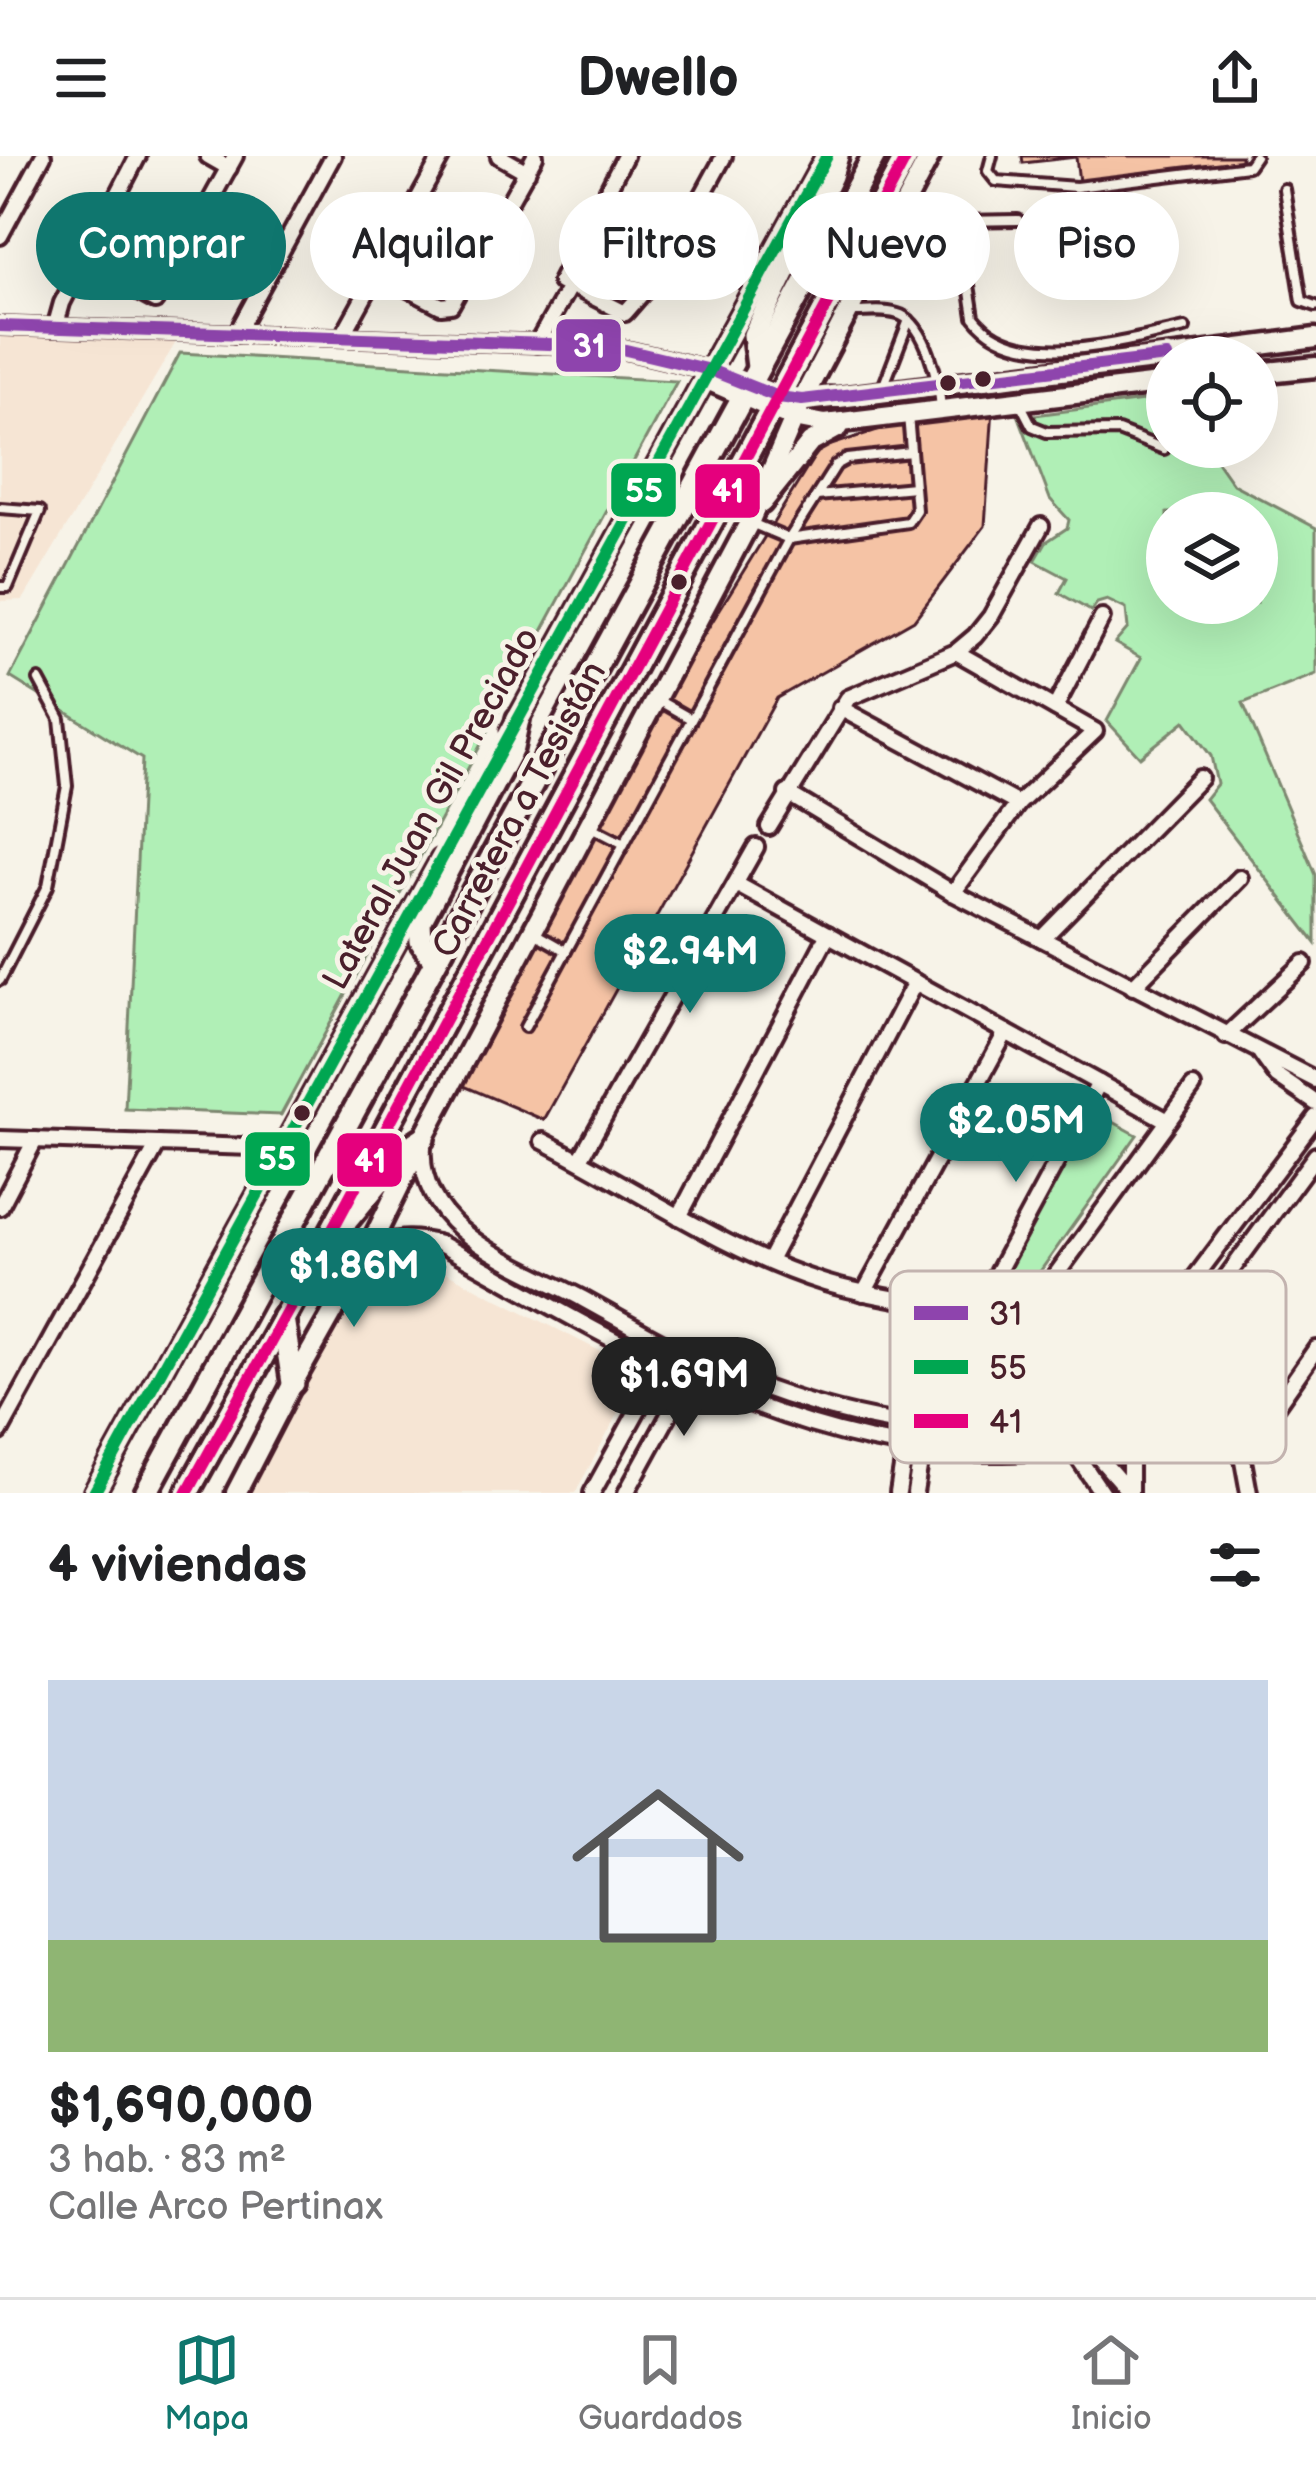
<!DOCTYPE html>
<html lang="es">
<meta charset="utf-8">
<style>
:root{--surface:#fff;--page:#f2f2f2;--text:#202124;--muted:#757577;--line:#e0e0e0;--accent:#0f766e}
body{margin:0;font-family:"Balsamiq Sans",sans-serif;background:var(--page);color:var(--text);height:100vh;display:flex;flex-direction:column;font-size:45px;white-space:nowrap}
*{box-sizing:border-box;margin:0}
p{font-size:39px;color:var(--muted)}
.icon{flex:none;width:66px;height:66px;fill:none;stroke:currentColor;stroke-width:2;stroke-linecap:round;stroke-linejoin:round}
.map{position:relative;height:1337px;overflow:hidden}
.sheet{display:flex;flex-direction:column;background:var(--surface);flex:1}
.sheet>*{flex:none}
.banner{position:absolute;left:36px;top:36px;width:1245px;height:108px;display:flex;gap:24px}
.buttons{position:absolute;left:1146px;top:180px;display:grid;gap:24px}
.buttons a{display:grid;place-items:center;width:132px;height:132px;border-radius:50%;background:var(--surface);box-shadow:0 12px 48px #0002;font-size:60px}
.price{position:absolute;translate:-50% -102px;padding:0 27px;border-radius:42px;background:var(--accent);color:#fff;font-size:39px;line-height:78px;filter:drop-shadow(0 3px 6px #0008)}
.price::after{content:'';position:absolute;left:50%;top:72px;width:36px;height:27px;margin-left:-18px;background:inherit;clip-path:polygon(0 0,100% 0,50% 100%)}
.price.selected{background:#222;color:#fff}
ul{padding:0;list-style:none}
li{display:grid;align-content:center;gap:24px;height:636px;padding:0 48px}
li+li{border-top:3px solid var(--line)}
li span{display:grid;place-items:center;height:372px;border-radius:0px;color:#555}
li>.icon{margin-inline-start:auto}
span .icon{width:216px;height:216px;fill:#fffc;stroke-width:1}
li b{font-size:51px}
h2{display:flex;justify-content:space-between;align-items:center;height:144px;padding:0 48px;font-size:51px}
.pill{padding:0 42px;border-radius:54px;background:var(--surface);box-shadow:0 12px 48px #0002;font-size:42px;line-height:108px}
.pill.selected{background:var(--accent);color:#fff}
header{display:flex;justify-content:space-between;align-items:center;height:156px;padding:0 48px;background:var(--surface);font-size:54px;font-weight:600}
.tabs{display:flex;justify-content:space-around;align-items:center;height:168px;border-top:3px solid var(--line);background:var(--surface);font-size:33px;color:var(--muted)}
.tabs a{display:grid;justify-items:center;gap:6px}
.tabs .selected{color:var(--accent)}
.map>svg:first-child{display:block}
</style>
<header><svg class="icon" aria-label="menu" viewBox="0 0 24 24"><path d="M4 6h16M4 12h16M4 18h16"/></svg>Dwello<svg class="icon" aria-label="share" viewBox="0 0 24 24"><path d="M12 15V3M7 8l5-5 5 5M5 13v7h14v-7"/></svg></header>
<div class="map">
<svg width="1316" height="1337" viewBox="0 0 1316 1337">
<rect width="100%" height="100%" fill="#f7f3e8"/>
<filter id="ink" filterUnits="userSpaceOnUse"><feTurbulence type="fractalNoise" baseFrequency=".00833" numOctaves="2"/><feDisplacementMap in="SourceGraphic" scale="24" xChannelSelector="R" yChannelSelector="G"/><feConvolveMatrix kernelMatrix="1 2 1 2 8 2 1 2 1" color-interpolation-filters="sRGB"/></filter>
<g filter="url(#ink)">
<g fill="#f6e5d4">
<path d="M0 180 176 186 23 444 0 445Z"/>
<path d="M410 1098 641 1216 575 1337H249L370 1111Z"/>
</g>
<g fill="#b0efb6" stroke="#7d8770" stroke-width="3" fill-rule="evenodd">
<path d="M180 197 677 225 281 959 125 953 142 603 10 521Z"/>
<path d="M1167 242V291H1207L1233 328 1316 372V518L1243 547 1316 719V787L1205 643 1217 628 1211 600 1185 565 1140 601 1107 565 1141 502 1115 487 1128 472 1126 453 1107 444 1097 447 1091 455 1059 437 1067 422 1035 405 1046 386 1067 372 1069 364 1050 343 1019 261ZM1167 357H1257V447H1167Z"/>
<path d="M1086 951 1137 979 1029 1131 1009 1149 977 1154Z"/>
</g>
<g fill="#f5c3a5" stroke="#4a1f2b" stroke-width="3">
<path d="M1022 0H1241V6L1079 26 1076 1 1023 7Z"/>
<path d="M993 252 985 370 914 464 777 542 544 964 459 928 663 545 819 293 917 261Z"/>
</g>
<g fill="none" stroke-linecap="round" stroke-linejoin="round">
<defs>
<g id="lane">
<path d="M992 0 988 15 996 25 1076 31 1248 10 1255 0"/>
<path d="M1284 33 1302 145 1316 150"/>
<path d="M899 61 959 65 974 161C1018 219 1126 184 1185 172"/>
<path d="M960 65 1018 64"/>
<path d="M853 156C868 156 887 153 901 159 927 171 939 226 941 252"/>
<path d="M882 234 909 164"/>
<path d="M1019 245 1032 270 1047 276 1118 275 1164 293"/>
<path d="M817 340 914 331"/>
<path d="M0 352 40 355 8 431H0"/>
<path d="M751 367 789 383 908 366 916 354 908 259"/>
<path d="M656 543 691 563"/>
<path d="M589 670 624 688"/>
<path d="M536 778 566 795"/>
<path d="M0 824 48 730 67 630 60 563 39 524"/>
<path d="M525 871 789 383 836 309 847 303 911 296"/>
</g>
<g id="street">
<path d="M208 0 229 12"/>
<path d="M499 0 527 16"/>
<path d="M0 80 43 0"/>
<path d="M82 106 155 145 235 0"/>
<path d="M378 117 441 150 451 149 535 0"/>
<path d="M570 129 625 157 660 117 724 0"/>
<path d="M0 170 609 190 710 214"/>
<path d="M55 172 62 147 138 0"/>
<path d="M236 178 333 0"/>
<path d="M342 181 442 0"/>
<path d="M537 188 570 129 560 126 625 0"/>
<path d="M840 552 1018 648"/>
<path d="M1055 552 1102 462"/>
<path d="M787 637 953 737 1316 924"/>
<path d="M769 671 848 542 956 496 975 480 991 460 1041 370"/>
<path d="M736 728 1168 965"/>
<path d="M953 737 1018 648 1095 575 956 496"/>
<path d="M1042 783 1200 622"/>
<path d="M1133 831 1240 722"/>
<path d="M1226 880 1304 807"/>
<path d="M1261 898 1277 920 1316 947"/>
<path d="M0 983 284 992"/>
<path d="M543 985C636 1032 725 1096 825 1127 858 1137 891 1142 925 1148 959 1154 1002 1163 1034 1149L1193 931"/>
<path d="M423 991C417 1077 521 1109 583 1143 634 1171 684 1201 738 1222 828 1258 956 1289 1052 1266 1075 1260 1096 1245 1114 1229L1316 961"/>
<path d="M580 1003 756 691"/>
<path d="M0 1051 35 984"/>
<path d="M679 1061 828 778"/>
<path d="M368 1094C392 1081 414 1081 440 1088 609 1181 782 1293 982 1297 1011 1297 1045 1298 1073 1286 1105 1272 1128 1249 1151 1224L1316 999"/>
<path d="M769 1105 915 826"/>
<path d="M864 1137 1006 876"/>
<path d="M977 1154 1099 927"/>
<path d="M1069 1259 1095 1297 1130 1337"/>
<path d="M1054 1266 1102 1337"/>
<path d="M0 1276 158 988"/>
<path d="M592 1337 667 1201"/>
<path d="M626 1337 693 1215"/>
<path d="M898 1337 928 1148"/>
<path d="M915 1337 945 1151"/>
<path d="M1130 1337V1290L1145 1237"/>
<path d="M1249 1337 1242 1299 1316 1193"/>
</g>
<g id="secondary">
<path d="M1169 201 1316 182"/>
<path d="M1257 217 1316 211"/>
<path d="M705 223 794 262 825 268 1167 227"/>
<path d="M739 228 778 241 839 242 1167 201"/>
<path d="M762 347 810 287 839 271"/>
<path d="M512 574 827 0"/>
<path d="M94 1337 441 704"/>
<path d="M236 1337 293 1227 368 1094 423 982 749 367 802 244 930 0"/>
</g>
<g id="primary">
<path d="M758 211 754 179 831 20 837 0"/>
<path d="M435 805 421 785 420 766 512 592 518 563"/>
<path d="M347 1064 406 993 423 982"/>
<path d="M283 1162 293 1227"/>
<path d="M146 1337 874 0"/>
<path d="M187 1337 323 1091 907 0"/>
</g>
</defs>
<use href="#lane" stroke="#4a1f2b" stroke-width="16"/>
<use href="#street" stroke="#4a1f2b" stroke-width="22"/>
<use href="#secondary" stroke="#4a1f2b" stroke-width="27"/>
<use href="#primary" stroke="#4a1f2b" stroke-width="30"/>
<use href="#lane" stroke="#f7f3e8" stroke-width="8"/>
<use href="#street" stroke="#f7f3e8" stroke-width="14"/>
<use href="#secondary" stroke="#f7f3e8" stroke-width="18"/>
<use href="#primary" stroke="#f7f3e8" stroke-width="21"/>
<defs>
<path id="bus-1" d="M0 170 609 190 710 214 778 241 802 244 1167 201"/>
<path id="bus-2" d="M94 1337 827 0"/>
<path id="bus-3" d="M187 1337 323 1091 907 0"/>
</defs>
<use href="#bus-1" stroke="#f7f3e8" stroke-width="21"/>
<use href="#bus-2" stroke="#f7f3e8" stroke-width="21"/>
<use href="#bus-3" stroke="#f7f3e8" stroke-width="21"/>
<use href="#bus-1" stroke="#8e44ad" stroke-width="12"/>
<use href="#bus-2" stroke="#00a651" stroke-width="12"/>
<use href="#bus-3" stroke="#e5007d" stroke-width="12"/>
</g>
</g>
<g fill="#4a1f2b" stroke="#f7f3e8" stroke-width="4.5">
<circle cx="983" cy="223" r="10"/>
<circle cx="948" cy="227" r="10"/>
<circle cx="679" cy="426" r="10"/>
<circle cx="302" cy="957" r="10"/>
</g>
<g text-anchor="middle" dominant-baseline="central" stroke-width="10" stroke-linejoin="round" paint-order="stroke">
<g font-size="36" fill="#4a1f2b" stroke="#f7f3e8">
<text transform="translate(432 653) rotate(-61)">Lateral Juan Gil Preciado</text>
<text transform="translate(520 654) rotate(-62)">Carretera a Tesistán</text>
</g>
</g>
<rect x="890" y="1115" width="396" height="192" rx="18" fill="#f7f3e8" stroke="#c3b3af" stroke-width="3"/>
<rect x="914" y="1150" width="54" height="14" fill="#8e44ad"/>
<rect x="914" y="1204" width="54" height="14" fill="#00a651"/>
<rect x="914" y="1258" width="54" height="14" fill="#e5007d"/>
<g font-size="33" fill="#4a1f2b">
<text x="989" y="1169">31</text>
<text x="989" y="1223">55</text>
<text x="989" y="1277">41</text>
</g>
<g stroke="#f7f3e8" stroke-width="4.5">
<rect x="554" y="161" width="69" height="57" rx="12" fill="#8e44ad"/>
<rect x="609" y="305" width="69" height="58" rx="12" fill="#00a651"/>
<rect x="693" y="306" width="69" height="58" rx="12" fill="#e5007d"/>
<rect x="243" y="974" width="69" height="58" rx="12" fill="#00a651"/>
<rect x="335" y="975" width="69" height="58" rx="12" fill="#e5007d"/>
</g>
<g font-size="33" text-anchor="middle" font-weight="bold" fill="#fff">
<text x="589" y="201">31</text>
<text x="644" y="346">55</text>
<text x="728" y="346">41</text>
<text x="277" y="1014">55</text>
<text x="370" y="1016">41</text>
</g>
</svg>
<div class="buttons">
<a><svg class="icon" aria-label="locate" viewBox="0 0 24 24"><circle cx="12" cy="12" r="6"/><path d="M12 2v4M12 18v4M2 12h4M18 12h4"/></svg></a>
<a><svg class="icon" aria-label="layers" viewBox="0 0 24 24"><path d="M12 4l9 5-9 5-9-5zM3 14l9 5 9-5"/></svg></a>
</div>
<b class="price" style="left:690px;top:860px">$2.94M</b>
<b class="price" style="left:1016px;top:1029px">$2.05M</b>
<b class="price" style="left:354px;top:1174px">$1.86M</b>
<b class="price selected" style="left:684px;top:1283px">$1.69M</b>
<div class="banner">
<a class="pill selected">Comprar</a>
<a class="pill">Alquilar</a>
<a class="pill">Filtros</a>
<a class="pill">Nuevo</a>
<a class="pill">Piso</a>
</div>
</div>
<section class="sheet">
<h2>4 viviendas<svg class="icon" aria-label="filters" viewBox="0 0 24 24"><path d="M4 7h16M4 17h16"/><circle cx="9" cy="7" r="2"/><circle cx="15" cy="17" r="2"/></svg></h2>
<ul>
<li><span style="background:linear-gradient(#c9d6e8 70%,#8fb573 0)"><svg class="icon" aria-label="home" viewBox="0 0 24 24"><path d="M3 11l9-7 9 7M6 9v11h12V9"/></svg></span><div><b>$1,690,000</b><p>3 hab. · 83 m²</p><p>Calle Arco Pertinax</p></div></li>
</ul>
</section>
<nav class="tabs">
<a class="selected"><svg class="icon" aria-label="map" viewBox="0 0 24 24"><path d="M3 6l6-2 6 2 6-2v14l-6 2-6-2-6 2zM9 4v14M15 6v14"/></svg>Mapa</a>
<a><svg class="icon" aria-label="saved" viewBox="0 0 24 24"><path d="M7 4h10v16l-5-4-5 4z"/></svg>Guardados</a>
<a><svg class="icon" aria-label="home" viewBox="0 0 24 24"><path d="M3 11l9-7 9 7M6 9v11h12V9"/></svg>Inicio</a>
</nav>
